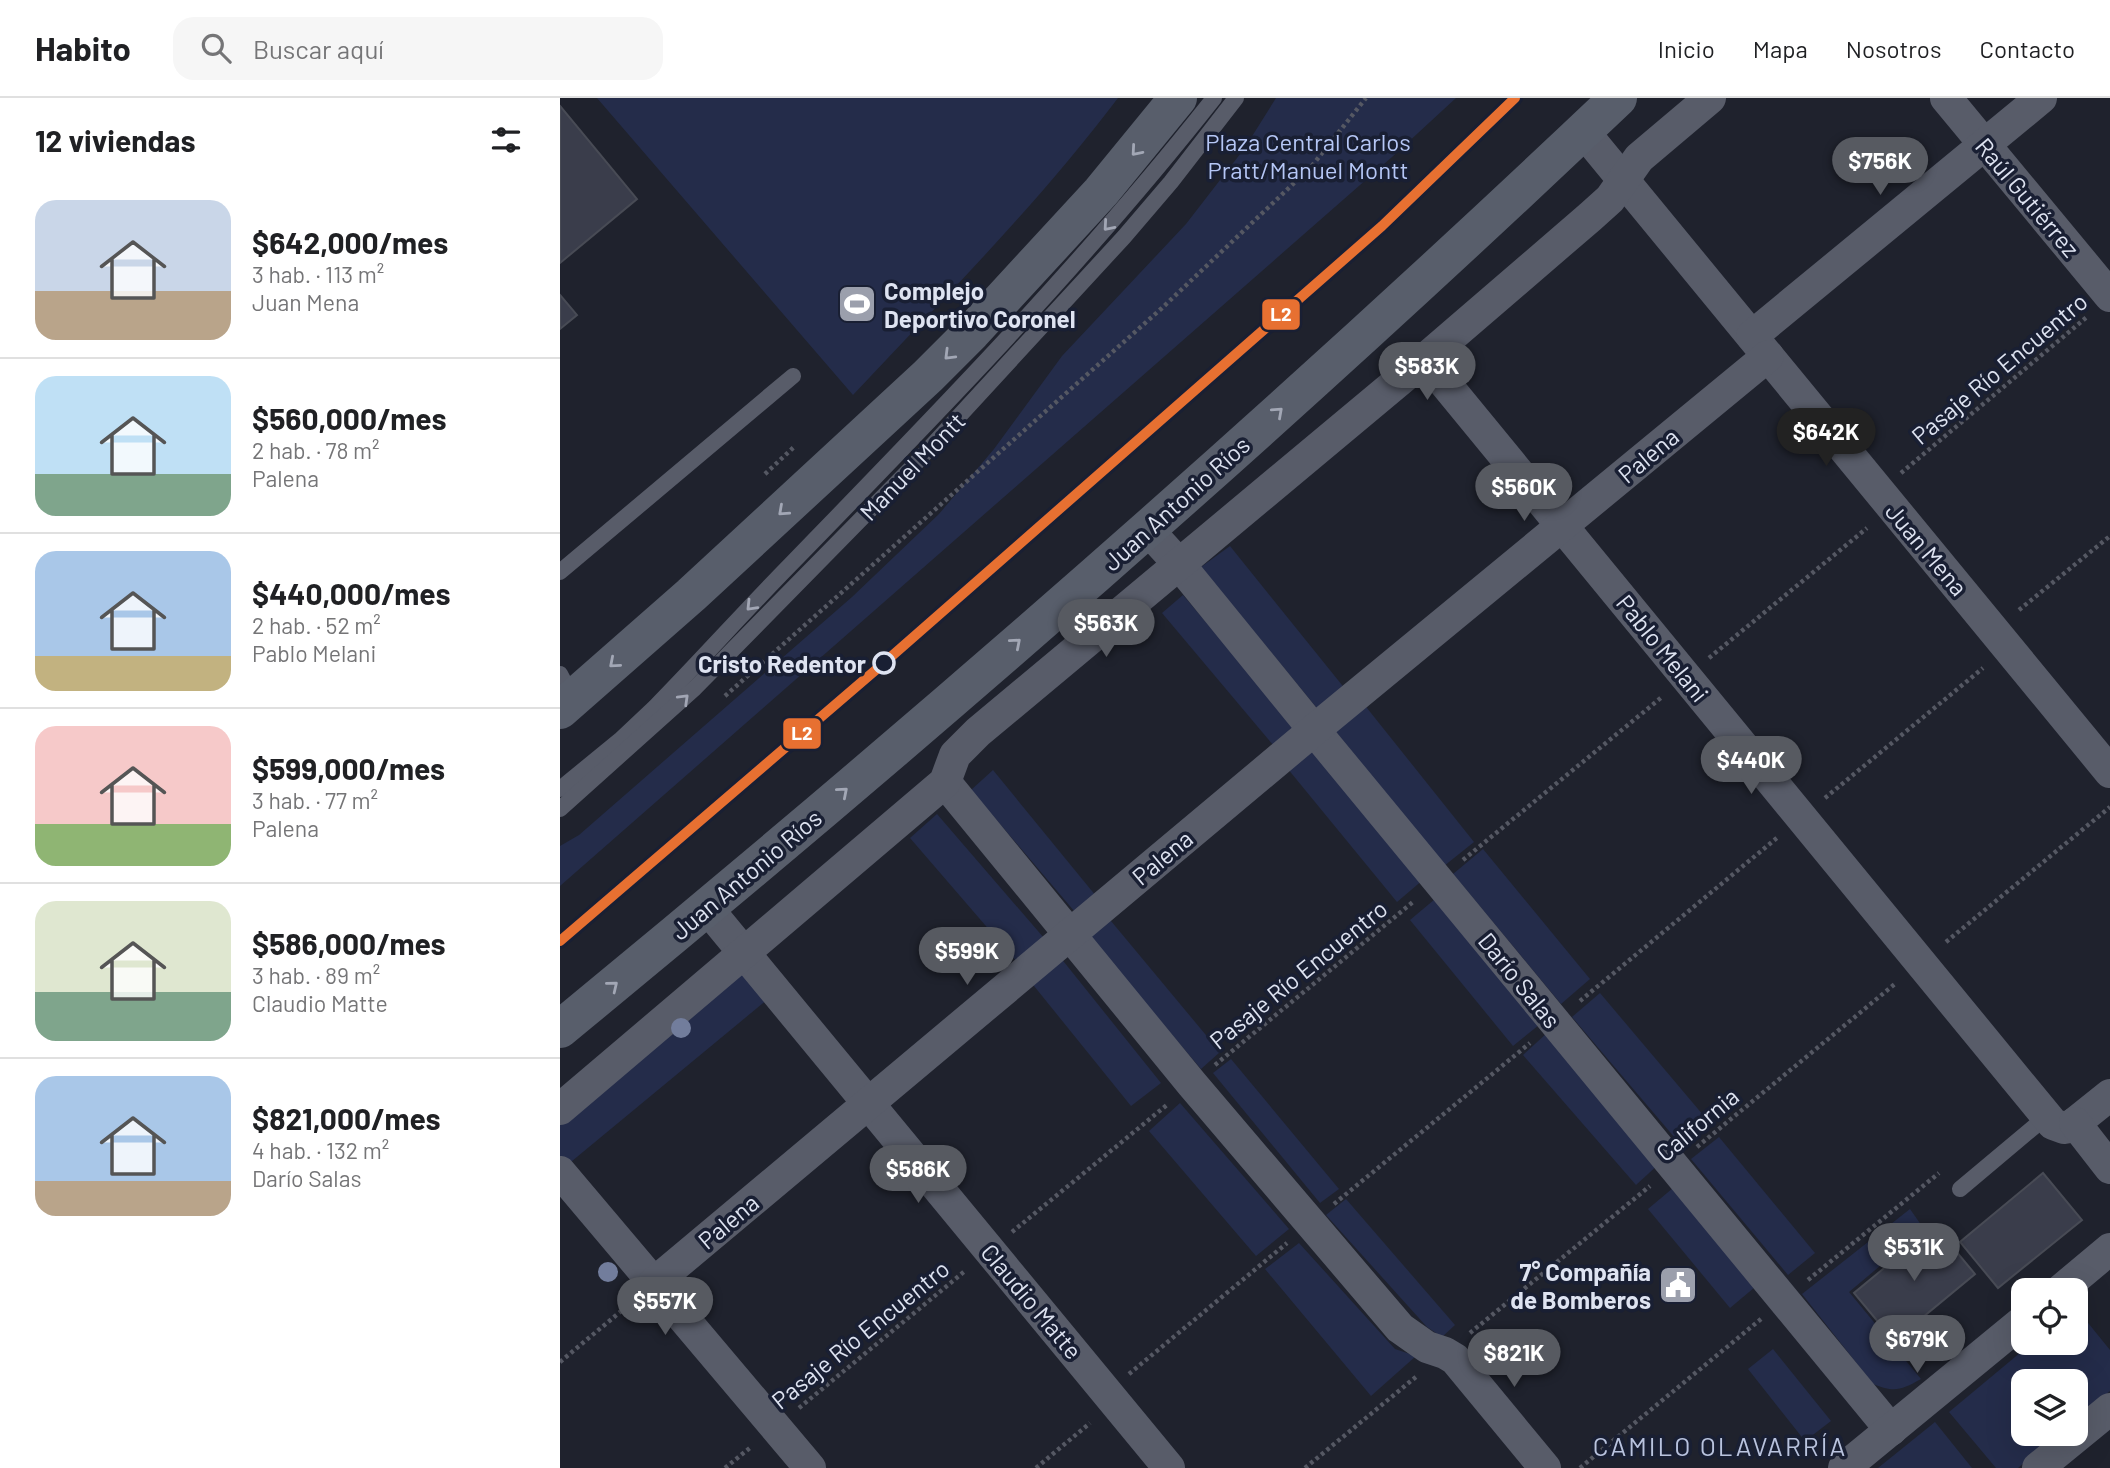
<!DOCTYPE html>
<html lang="es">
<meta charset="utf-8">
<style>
:root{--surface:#fff;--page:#f6f6f6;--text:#202124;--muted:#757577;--line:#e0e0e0;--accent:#575a61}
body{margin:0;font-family:Barlow,sans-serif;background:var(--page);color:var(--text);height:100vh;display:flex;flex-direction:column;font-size:26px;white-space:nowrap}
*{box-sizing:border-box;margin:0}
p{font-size:23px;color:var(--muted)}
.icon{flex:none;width:38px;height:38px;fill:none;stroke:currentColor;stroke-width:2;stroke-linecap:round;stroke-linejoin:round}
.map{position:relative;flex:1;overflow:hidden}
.sheet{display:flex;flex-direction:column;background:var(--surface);width:560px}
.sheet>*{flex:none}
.tools{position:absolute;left:1451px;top:1180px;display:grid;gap:14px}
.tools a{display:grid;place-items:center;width:77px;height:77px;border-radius:14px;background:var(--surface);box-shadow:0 7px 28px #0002;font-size:35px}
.price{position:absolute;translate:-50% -60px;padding:0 16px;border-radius:24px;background:var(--accent);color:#fff;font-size:23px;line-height:46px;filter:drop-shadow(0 2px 4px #0008)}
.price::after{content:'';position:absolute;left:50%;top:42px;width:21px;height:16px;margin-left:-10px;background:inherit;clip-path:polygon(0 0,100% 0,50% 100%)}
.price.on{background:#222;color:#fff}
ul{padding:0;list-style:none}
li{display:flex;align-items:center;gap:21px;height:175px;padding:0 35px}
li+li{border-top:2px solid var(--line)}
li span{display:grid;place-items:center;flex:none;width:196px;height:140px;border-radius:21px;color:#555}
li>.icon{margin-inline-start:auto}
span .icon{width:84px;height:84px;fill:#fffc;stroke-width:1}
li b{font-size:30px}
h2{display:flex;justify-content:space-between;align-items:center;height:84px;padding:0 35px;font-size:30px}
header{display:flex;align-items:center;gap:42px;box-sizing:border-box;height:98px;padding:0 35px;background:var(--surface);border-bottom:2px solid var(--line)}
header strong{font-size:33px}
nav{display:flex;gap:38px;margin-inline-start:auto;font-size:24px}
.search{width:490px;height:63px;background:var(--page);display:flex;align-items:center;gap:18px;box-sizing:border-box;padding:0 24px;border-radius:21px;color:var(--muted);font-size:26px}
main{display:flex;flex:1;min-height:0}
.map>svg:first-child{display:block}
</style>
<header>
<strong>Habito</strong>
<div class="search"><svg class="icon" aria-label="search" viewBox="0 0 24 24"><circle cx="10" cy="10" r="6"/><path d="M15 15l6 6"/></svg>Buscar aquí</div>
<nav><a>Inicio</a><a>Mapa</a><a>Nosotros</a><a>Contacto</a></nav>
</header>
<main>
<section class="sheet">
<h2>12 viviendas<svg class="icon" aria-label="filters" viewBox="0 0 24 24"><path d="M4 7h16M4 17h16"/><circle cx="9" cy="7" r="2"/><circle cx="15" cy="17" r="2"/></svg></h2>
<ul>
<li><span style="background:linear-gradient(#c9d6e8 65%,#b9a48a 0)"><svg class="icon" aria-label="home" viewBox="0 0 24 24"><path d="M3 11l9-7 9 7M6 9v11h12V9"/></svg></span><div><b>$642,000/mes</b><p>3 hab. · 113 m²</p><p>Juan Mena</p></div></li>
<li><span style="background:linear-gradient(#bfe0f5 70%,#7fa58c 0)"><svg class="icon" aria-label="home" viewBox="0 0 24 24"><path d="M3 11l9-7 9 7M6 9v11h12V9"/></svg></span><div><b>$560,000/mes</b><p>2 hab. · 78 m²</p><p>Palena</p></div></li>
<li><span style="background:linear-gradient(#a9c7e8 75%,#c2b280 0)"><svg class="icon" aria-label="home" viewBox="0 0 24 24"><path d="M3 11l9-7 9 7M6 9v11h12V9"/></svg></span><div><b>$440,000/mes</b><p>2 hab. · 52 m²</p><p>Pablo Melani</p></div></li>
<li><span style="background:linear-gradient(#f6c9c9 70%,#8fb573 0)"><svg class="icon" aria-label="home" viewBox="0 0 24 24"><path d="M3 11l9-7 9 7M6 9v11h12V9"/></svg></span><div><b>$599,000/mes</b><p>3 hab. · 77 m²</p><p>Palena</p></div></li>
<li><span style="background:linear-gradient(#dfe7d0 65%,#7fa58c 0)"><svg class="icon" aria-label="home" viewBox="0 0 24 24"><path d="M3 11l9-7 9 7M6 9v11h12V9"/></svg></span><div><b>$586,000/mes</b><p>3 hab. · 89 m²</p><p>Claudio Matte</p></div></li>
<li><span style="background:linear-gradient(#a9c7e8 75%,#b9a48a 0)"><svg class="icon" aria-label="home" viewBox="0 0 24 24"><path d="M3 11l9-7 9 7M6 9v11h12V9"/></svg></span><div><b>$821,000/mes</b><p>4 hab. · 132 m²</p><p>Darío Salas</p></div></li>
</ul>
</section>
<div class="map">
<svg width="1550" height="1370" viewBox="0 0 1550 1370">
<rect width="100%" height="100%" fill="#1f222d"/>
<g fill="#242c4a">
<path d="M37 0H558C478 106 384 200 293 297Z"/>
<path d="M716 0H896L832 59 0 788V748L19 737 292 499 379 416 434 351 502 258 626 126 684 51Z"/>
<path d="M670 448 786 592 760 614 641 469Z"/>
<path d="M623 497 741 636 719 654 602 515Z"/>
<path d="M799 600 914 744 884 768 768 624Z"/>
<path d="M751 642 864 781 837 804 723 665Z"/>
<path d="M433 672 536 798 515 814 411 692Z"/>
<path d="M377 716 490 847 462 870 350 740Z"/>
<path d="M923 751 1030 881 1001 906 893 776Z"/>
<path d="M875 801 979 927 953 948 850 822Z"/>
<path d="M546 817 660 954 641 971 525 834Z"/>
<path d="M176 857 208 901 0 1073V994Z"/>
<path d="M500 859 601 985 571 1008 470 883Z"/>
<path d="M1040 895 1149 1024 1121 1047 1012 919Z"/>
<path d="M987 935 1100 1065 1076 1087 963 957Z"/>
<path d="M671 961 779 1091 760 1105 653 975Z"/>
<path d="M620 1005 729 1131 696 1158 589 1033Z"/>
<path d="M1159 1039 1255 1155 1228 1177 1131 1061Z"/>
<path d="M1113 1090 1195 1189 1170 1210 1088 1111Z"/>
<path d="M786 1101 895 1227 882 1239 867 1229 766 1117Z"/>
<path d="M1350 1111 1364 1131 1289 1194 1361 1281C1341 1292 1335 1295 1313 1286L1242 1196Z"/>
<path d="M739 1145 835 1251 856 1258 811 1298 705 1171Z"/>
<path d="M1516 1210 1550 1252V1293L1516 1322V1283H1463V1335H1499L1458 1370H1436L1389 1314 1473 1244H1516Z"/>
<path d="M1213 1251 1271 1323 1245 1343 1188 1271Z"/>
<path d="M1375 1324 1412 1370H1318Z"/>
</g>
<g fill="#3a3d4b" stroke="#484b55" stroke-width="2">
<path d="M0 8 77 101 0 165Z"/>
<path d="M0 197 17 217 0 231Z"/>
<path d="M1483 1075 1522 1122 1438 1190 1400 1144Z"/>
<path d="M1375 1128 1415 1176 1334 1243 1294 1195Z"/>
</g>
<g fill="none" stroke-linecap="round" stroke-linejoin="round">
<g stroke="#555863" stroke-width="4.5" stroke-dasharray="3.5 3.5" stroke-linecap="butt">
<path d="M1341 375 1528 218"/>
<path d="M205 376 234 349"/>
<path d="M1459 512 1550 438"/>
<path d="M1149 560 1307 430"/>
<path d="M165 598 602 210 751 69 806 0"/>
<path d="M1265 700 1423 570"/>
<path d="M903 762 1102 599"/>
<path d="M1386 844 1550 709"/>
<path d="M1020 903 1218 739"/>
<path d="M655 967 853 804"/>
<path d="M1137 1049 1336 885"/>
<path d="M774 1106 970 945"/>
<path d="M452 1134 608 1006"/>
<path d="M1248 1182 1379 1075"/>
<path d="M910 1235 1090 1088"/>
<path d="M0 1264 72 1204"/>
<path d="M569 1276 727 1145"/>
<path d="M239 1310 405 1173"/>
<path d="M165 1370 191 1349"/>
<path d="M476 1370 530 1325"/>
<path d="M745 1370 857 1278"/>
<path d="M1020 1370 1201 1221"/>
</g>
<g stroke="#585c69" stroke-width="16">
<path d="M0 474 233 278"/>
<path d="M0 576 13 601"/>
<path d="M0 691 60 642 95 609C141 562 184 514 230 467 377 316 524 165 654 0"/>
<path d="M0 711 135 590 355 366 564 139 611 84 676 0"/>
<path d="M1400 1091 1487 1018"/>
</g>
<g stroke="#585c69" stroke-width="32">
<path d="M1386 0 1550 198"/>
<path d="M1023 33 1550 674"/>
<path d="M1192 238 1481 0"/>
<path d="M865 261 1493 1026 1504 1030 1510 1029 1550 997"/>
<path d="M588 432 619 466 754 632 1331 1332"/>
<path d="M385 684 632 986 840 1230 867 1249 885 1255 895 1261 985 1370"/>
<path d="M147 810 609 1370"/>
<path d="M0 1011 385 684 395 657 418 634 865 261 1030 119 1050 101 1079 60 1150 0"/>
<path d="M1515 1025 1550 1070"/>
<path d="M0 1074 250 1370"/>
<path d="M94 1185 754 632 1208 258"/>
<path d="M1501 1192 1550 1151"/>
<path d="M1284 1370 1463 1223"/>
<path d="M1478 1370 1550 1311"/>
</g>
<g stroke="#585e6b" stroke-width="38">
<path d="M0 612 131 497 368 278 412 234 541 94 618 0"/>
<path d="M0 931C363 633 717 324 1058 0"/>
</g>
<defs>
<path id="rail-1" d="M0 843 325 564 822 128 955 0"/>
</defs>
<use href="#rail-1" stroke="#191f33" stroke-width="16"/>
<use href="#rail-1" stroke="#e77031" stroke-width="10"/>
</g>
<g fill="#727d9c">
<circle cx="121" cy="930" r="10"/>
<circle cx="48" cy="1174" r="10"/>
</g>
<defs><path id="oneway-chevron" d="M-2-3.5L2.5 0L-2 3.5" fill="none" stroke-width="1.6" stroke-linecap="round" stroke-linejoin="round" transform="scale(1.75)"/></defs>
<g stroke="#a2a7b5">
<use href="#oneway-chevron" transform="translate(576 53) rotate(131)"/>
<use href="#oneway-chevron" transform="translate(389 257) rotate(135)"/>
<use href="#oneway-chevron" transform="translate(718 314) rotate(-42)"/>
<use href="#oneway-chevron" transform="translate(223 413) rotate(138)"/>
<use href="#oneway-chevron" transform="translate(456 545) rotate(-41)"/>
<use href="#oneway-chevron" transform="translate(54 565) rotate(139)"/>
<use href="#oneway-chevron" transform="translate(283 694) rotate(-41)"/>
<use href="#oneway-chevron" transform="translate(53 888) rotate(-39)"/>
</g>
<g stroke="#a2a6b4">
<use href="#oneway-chevron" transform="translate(548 128) rotate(131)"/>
<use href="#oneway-chevron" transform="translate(191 508) rotate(134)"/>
<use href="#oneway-chevron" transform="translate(124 601) rotate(-44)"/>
</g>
<defs>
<symbol id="stadium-square" viewBox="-11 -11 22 22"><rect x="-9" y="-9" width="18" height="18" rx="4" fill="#9b9fac" stroke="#191f33"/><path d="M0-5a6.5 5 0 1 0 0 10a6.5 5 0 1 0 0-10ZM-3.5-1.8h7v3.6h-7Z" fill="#fff"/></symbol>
<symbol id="civic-square" viewBox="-11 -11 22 22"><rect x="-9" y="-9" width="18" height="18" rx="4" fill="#9b9fac" stroke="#191f33"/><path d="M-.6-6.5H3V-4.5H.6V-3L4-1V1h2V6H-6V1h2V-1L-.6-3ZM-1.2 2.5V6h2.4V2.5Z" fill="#fff"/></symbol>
</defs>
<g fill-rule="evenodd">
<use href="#stadium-square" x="275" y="184" width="44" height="44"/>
<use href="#civic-square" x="1096" y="1165" width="44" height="44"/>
</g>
<circle fill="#191f33" stroke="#dee3f1" stroke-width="3.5" cx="324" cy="565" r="10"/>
<g text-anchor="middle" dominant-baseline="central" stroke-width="7" stroke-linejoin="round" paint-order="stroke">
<g font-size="24" fill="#b6c7f6" stroke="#191f33">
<text x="748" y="43">Plaza Central Carlos<tspan x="748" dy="28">Pratt/Manuel Montt</tspan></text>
</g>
<g font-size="24" fill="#dee3f1" stroke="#191f33">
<text transform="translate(1468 99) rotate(50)">Raúl Gutiérrez</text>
<text transform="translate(1439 270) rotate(-40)">Pasaje Río Encuentro</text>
<text transform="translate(1088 357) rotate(-40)">Palena</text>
<text transform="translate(352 368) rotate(-46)">Manuel Montt</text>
<text transform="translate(616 405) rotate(-42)">Juan Antonio Ríos</text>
<text transform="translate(1367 451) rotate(50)">Juan Mena</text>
<text transform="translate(1103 550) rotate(51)">Pablo Melani</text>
<text transform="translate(602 759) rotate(-40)">Palena</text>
<text transform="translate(186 776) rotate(-40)">Juan Antonio Ríos</text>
<text transform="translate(738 876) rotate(-39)">Pasaje Río Encuentro</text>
<text transform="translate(960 882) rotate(51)">Darío Salas</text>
<text transform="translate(1137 1026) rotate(-40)">California</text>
<text transform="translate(168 1123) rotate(-40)">Palena</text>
<text transform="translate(472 1203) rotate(50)">Claudio Matte</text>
<text transform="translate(300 1236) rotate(-39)">Pasaje Río Encuentro</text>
</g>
<g font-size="24" font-weight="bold" fill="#dee3f1" stroke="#191f33" text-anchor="start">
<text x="324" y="192">Complejo<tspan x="324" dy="28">Deportivo Coronel</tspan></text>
<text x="1091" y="1173" text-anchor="end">7° Compañía<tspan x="1091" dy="28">de Bomberos</tspan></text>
</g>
<g font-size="24" font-weight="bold" fill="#dee3f1" stroke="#191f33" text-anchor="end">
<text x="306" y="565">Cristo Redentor</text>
</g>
<g font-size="26" letter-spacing="2" fill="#b9c3de" stroke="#191f33">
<text x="1160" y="1347">CAMILO OLAVARRÍA</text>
</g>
</g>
<g stroke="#191f33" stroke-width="2.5">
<rect x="701" y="200" width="40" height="33" rx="7" fill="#e77031"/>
<rect x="222" y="619" width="40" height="33" rx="7" fill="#e77031"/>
</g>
<g font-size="19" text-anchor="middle" font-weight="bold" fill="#fff">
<text x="721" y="223">L2</text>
<text x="242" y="642">L2</text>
</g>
</svg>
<div class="tools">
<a><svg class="icon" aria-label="locate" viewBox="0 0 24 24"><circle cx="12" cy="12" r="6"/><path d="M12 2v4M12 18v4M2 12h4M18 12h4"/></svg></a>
<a><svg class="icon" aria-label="layers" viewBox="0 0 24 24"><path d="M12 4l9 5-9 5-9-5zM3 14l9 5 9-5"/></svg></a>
</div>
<b class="price" style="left:1320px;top:99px">$756K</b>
<b class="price" style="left:867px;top:304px">$583K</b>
<b class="price on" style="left:1266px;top:370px">$642K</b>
<b class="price" style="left:964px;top:425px">$560K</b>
<b class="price" style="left:546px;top:561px">$563K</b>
<b class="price" style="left:1191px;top:698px">$440K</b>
<b class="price" style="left:407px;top:889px">$599K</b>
<b class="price" style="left:358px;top:1107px">$586K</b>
<b class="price" style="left:1354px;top:1185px">$531K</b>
<b class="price" style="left:105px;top:1239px">$557K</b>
<b class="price" style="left:1357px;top:1277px">$679K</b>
<b class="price" style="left:954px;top:1291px">$821K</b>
</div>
</main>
